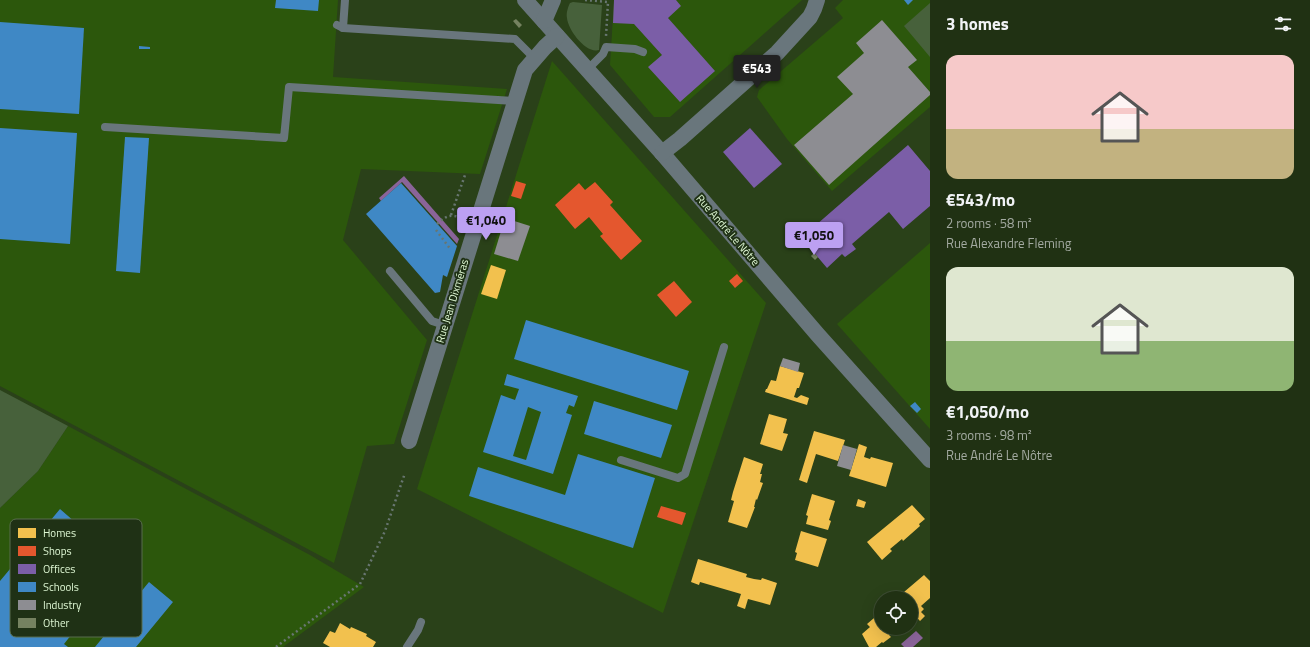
<!DOCTYPE html>
<meta charset="utf-8">
<style>
:root{--surface:#203113;--page:#2d3d21;--text:#f1f3f6;--muted:#a2a9a0;--line:#3d4c33;--accent:#bca0f2}
body{margin:0;font-family:"Titillium Web",sans-serif;background:var(--page);color:var(--text);height:100vh;display:flex;flex-direction:column;font-size:15px;white-space:nowrap}
*{box-sizing:border-box;margin:0}
p{font-size:13px;color:var(--muted)}
.icon{flex:none;width:22px;height:22px;fill:none;stroke:currentColor;stroke-width:2;stroke-linecap:round;stroke-linejoin:round}
.map{position:relative;flex:1;overflow:hidden}
.side{display:flex;flex-direction:column;background:var(--surface);width:380px}
.side>*{flex:none}
.controls{position:absolute;left:874px;top:591px;display:grid;gap:8px}
.controls a{display:grid;place-items:center;width:44px;height:44px;border-radius:50%;background:var(--surface);box-shadow:0 4px 16px #0002,0 0 0 1px var(--line);font-size:20px}
.price{position:absolute;translate:-50% -34px;padding:0 9px;border-radius:4px;background:var(--accent);color:#111;font-size:13px;line-height:26px;filter:drop-shadow(0 1px 2px #0008)}
.price::after{content:'';position:absolute;left:50%;top:24px;width:12px;height:9px;margin-left:-6px;background:inherit;clip-path:polygon(0 0,100% 0,50% 100%)}
.price.on{background:#222;color:#fff}
ul{padding:0;list-style:none}
li{display:grid;align-content:center;gap:8px;height:212px;padding:0 16px}
li span{display:grid;place-items:center;height:124px;border-radius:12px;color:#555}
li>.icon{margin-inline-start:auto}
span .icon{width:72px;height:72px;fill:#fffc;stroke-width:1}
li b{font-size:17px}
h2{display:flex;justify-content:space-between;align-items:center;height:48px;padding:0 16px;font-size:17px}
main{display:flex;flex:1;min-height:0}
.map>svg:first-child{display:block}
</style>
<main>
<div class="map">
<svg width="930" height="647" viewBox="0 0 930 647">
<rect width="100%" height="100%" fill="#2a4119"/>
<g fill="#2c570c">
<path d="M0 0H338L333 77 507 89 480 174 361 169 343 240 427 340 394 444 367 446 334 563 0 386Z"/>
<path d="M614 0H802L670 117H654L610 65Z"/>
<path d="M843 0H930V107L832 191 787 139 757 97 759 90 843 18 835 8Z"/>
<path d="M552 61 766 303 663 613 417 489Z"/>
<path d="M930 243V429L837 324Z"/>
<path d="M68 426 310 555 364 587 283 647H0V508L38 471Z"/>
</g>
<g fill="#47613b">
<path d="M573 2 602 5 599 50C586 54 568 30 567 18 566 13 568 7 570 3Z"/>
<path d="M930 3V57L904 26Z"/>
<path d="M0 390 68 426 38 471 0 508Z"/>
</g>
<g fill="#8a6499">
<path d="M404 176 459 239 457 244 402 182 381 201 379 198Z"/>
<path d="M916 631 923 638 913 647H904L901 644Z"/>
</g>
<g fill="#f2c14e">
<path d="M491 265 506 270 497 299 481 294Z"/>
<path d="M780 366 804 373 799 388H797L794 397 797 398 801 395 809 398 807 405 765 392 766 389H767L771 380 776 381Z"/>
<path d="M769 414 787 419 783 433 788 434 782 451 760 444Z"/>
<path d="M814 431 845 440 838 461 816 454 807 483 799 480Z"/>
<path d="M859 444 867 447 864 457 870 459 871 457 893 463 886 487 849 476Z"/>
<path d="M744 457 763 464 760 474H762L760 482 763 483 757 500 756 499 754 507H755L747 528 728 522 734 501 731 500 733 492Z"/>
<path d="M812 494 835 501 829 520 831 521 828 530 806 524 808 516 806 515Z"/>
<path d="M858 499 866 502 864 508 856 506Z"/>
<path d="M912 505 925 519 919 524 920 526 903 541 902 539 890 549 892 551 882 560 867 542Z"/>
<path d="M801 531 827 539 818 567 795 560 797 553 795 552Z"/>
<path d="M698 559 747 574 746 577 754 579 761 580 762 578 777 583 770 605 748 599 745 609 737 606 741 594 700 582 699 585 691 582Z"/>
<path d="M924 575 930 581V598L921 606 924 609 921 612 925 616 920 621 911 611V598H909L904 592Z"/>
<path d="M881 612V628H897L889 635 891 637 883 643 882 642 876 647H869L862 634 870 627 867 624Z"/>
<path d="M340 623 350 629 351 627 367 634 366 636 376 642 373 647H330L323 643 330 631 335 633Z"/>
</g>
<g fill="#e4572e">
<path d="M516 181 526 184 521 199 511 196Z"/>
<path d="M595 182 613 202 610 205 642 241 621 260 600 236 603 234 589 217 575 229 555 205 579 183 585 190Z"/>
<path d="M737 274 743 281 735 288 729 281Z"/>
<path d="M674 281 692 302 676 317 657 295Z"/>
<path d="M661 506 686 513 682 525 657 517Z"/>
</g>
<g fill="#7b5ea7">
<path d="M614 0H676L681 6 668 18 715 71 680 102 648 67 662 55 634 24 613 23Z"/>
<path d="M750 128 782 164 754 188 723 152Z"/>
<path d="M908 145 930 171V206L903 229 889 212 852 244 856 249 845 257 842 254 827 268 805 242 820 229 816 225Z"/>
</g>
<g fill="#3f88c5" fill-rule="evenodd">
<path d="M276 0H319L318 11 275 8Z"/>
<path d="M904 0H913L908 5Z"/>
<path d="M0 22 84 28 79 114 0 109Z"/>
<path d="M139 46 150 47V49H139Z"/>
<path d="M0 128 77 133 70 244 0 239Z"/>
<path d="M125 137 149 138 140 273 116 271Z"/>
<path d="M401 183 457 246 447 277 443 275 440 292 435 293 366 214Z"/>
<path d="M526 320 689 371 677 410 514 359Z"/>
<path d="M507 374 578 396 574 407 569 405 566 413 572 415 553 474 483 452 501 395 515 400 519 389 504 385ZM528 407 541 412 526 460 513 456Z"/>
<path d="M594 401 672 425 661 458 584 434Z"/>
<path d="M915 402 921 409 917 413 910 406Z"/>
<path d="M578 454 655 478 633 548 469 496 478 467 565 495Z"/>
<path d="M60 509 83 529 70 545 74 548 79 542 92 552 87 558 91 562 104 545 128 565 115 582 119 585 124 578 137 589 131 595 135 599 149 582 173 602 136 647H95L132 602 128 599 123 606 110 595 116 589 111 585 64 644 68 647H0V581ZM67 548 71 552 66 558 78 569 84 562 88 565 39 624 19 606Z"/>
</g>
<g fill="#8d8d92">
<path d="M882 20 917 60 908 67 930 92V95L829 185 794 145 853 94 837 77 864 53 856 43Z"/>
<path d="M505 218 530 226 518 261 494 254Z"/>
<path d="M783 358 800 363 798 372 780 366Z"/>
<path d="M843 445 857 449 851 470 837 466Z"/>
</g>
<g fill="#758260">
<path d="M516 19 522 25 519 28 513 21Z"/>
<path d="M814 253 818 257 815 260 811 256Z"/>
</g>
<g fill="none" stroke-linecap="round" stroke-linejoin="round">
<g stroke="#687671" stroke-width="2.5" stroke-dasharray="2 3" stroke-linecap="butt">
<path d="M585 0 608 2 606 36"/>
<path d="M451 215 465 175"/>
<path d="M437 224C447 215 450 214 463 218"/>
<path d="M436 230 451 250"/>
<path d="M276 647 360 584 385 531 405 473"/>
</g>
<g stroke="#69767c" stroke-width="8">
<path d="M337 25 343 28 515 39 535 59"/>
<path d="M343 28 345 0"/>
<path d="M587 70 603 54 606 47 635 49 643 52"/>
<path d="M105 127 284 138 289 87 515 101"/>
<path d="M390 271 432 321 444 325"/>
<path d="M621 460 678 478 685 474 724 347"/>
<path d="M407 647 418 630 421 622"/>
</g>
<g stroke="#69767c" stroke-width="16">
<path d="M525 0 662 153 818 335 930 460"/>
<path d="M544 21 553 0"/>
<path d="M662 153 680 139 777 53 810 17 814 9 817 0"/>
<path d="M409 441 525 70 545 47 557 36"/>
</g>
</g>
<g text-anchor="middle" dominant-baseline="central" stroke-width="4" stroke-linejoin="round" paint-order="stroke">
<g font-size="11" fill="#dff8d4" stroke="#1f3115">
<text transform="translate(728 230) rotate(49)">Rue André Le Nôtre</text>
<text transform="translate(452 301) rotate(-73)">Rue Jean Dixméras</text>
</g>
</g>
<rect x="10" y="519" width="132" height="118" rx="6" fill="#1f3115" stroke="#596d4e" stroke-width="1"/>
<rect x="18" y="528" width="18" height="10" fill="#f2c14e"/>
<rect x="18" y="546" width="18" height="10" fill="#e4572e"/>
<rect x="18" y="564" width="18" height="10" fill="#7b5ea7"/>
<rect x="18" y="582" width="18" height="10" fill="#3f88c5"/>
<rect x="18" y="600" width="18" height="10" fill="#8d8d92"/>
<rect x="18" y="618" width="18" height="10" fill="#758260"/>
<g font-size="11" fill="#dff8d4">
<text x="43" y="537">Homes</text>
<text x="43" y="555">Shops</text>
<text x="43" y="573">Offices</text>
<text x="43" y="591">Schools</text>
<text x="43" y="609">Industry</text>
<text x="43" y="627">Other</text>
</g>
</svg>
<div class="controls">
<a><svg class="icon" aria-label="locate" viewBox="0 0 24 24"><circle cx="12" cy="12" r="6"/><path d="M12 2v4M12 18v4M2 12h4M18 12h4"/></svg></a>
</div>
<b class="price on" style="left:757px;top:89px">€543</b>
<b class="price" style="left:486px;top:241px">€1,040</b>
<b class="price" style="left:814px;top:256px">€1,050</b>
</div>
<section class="side">
<h2>3 homes<svg class="icon" aria-label="filters" viewBox="0 0 24 24"><path d="M4 7h16M4 17h16"/><circle cx="9" cy="7" r="2"/><circle cx="15" cy="17" r="2"/></svg></h2>
<ul>
<li><span style="background:linear-gradient(#f6c9c9 60%,#c2b280 0)"><svg class="icon" aria-label="home" viewBox="0 0 24 24"><path d="M3 11l9-7 9 7M6 9v11h12V9"/></svg></span><div><b>€543/mo</b><p>2 rooms · 58 m²</p><p>Rue Alexandre Fleming</p></div></li>
<li><span style="background:linear-gradient(#dfe7d0 60%,#8fb573 0)"><svg class="icon" aria-label="home" viewBox="0 0 24 24"><path d="M3 11l9-7 9 7M6 9v11h12V9"/></svg></span><div><b>€1,050/mo</b><p>3 rooms · 98 m²</p><p>Rue André Le Nôtre</p></div></li>
</ul>
</section>
</main>
